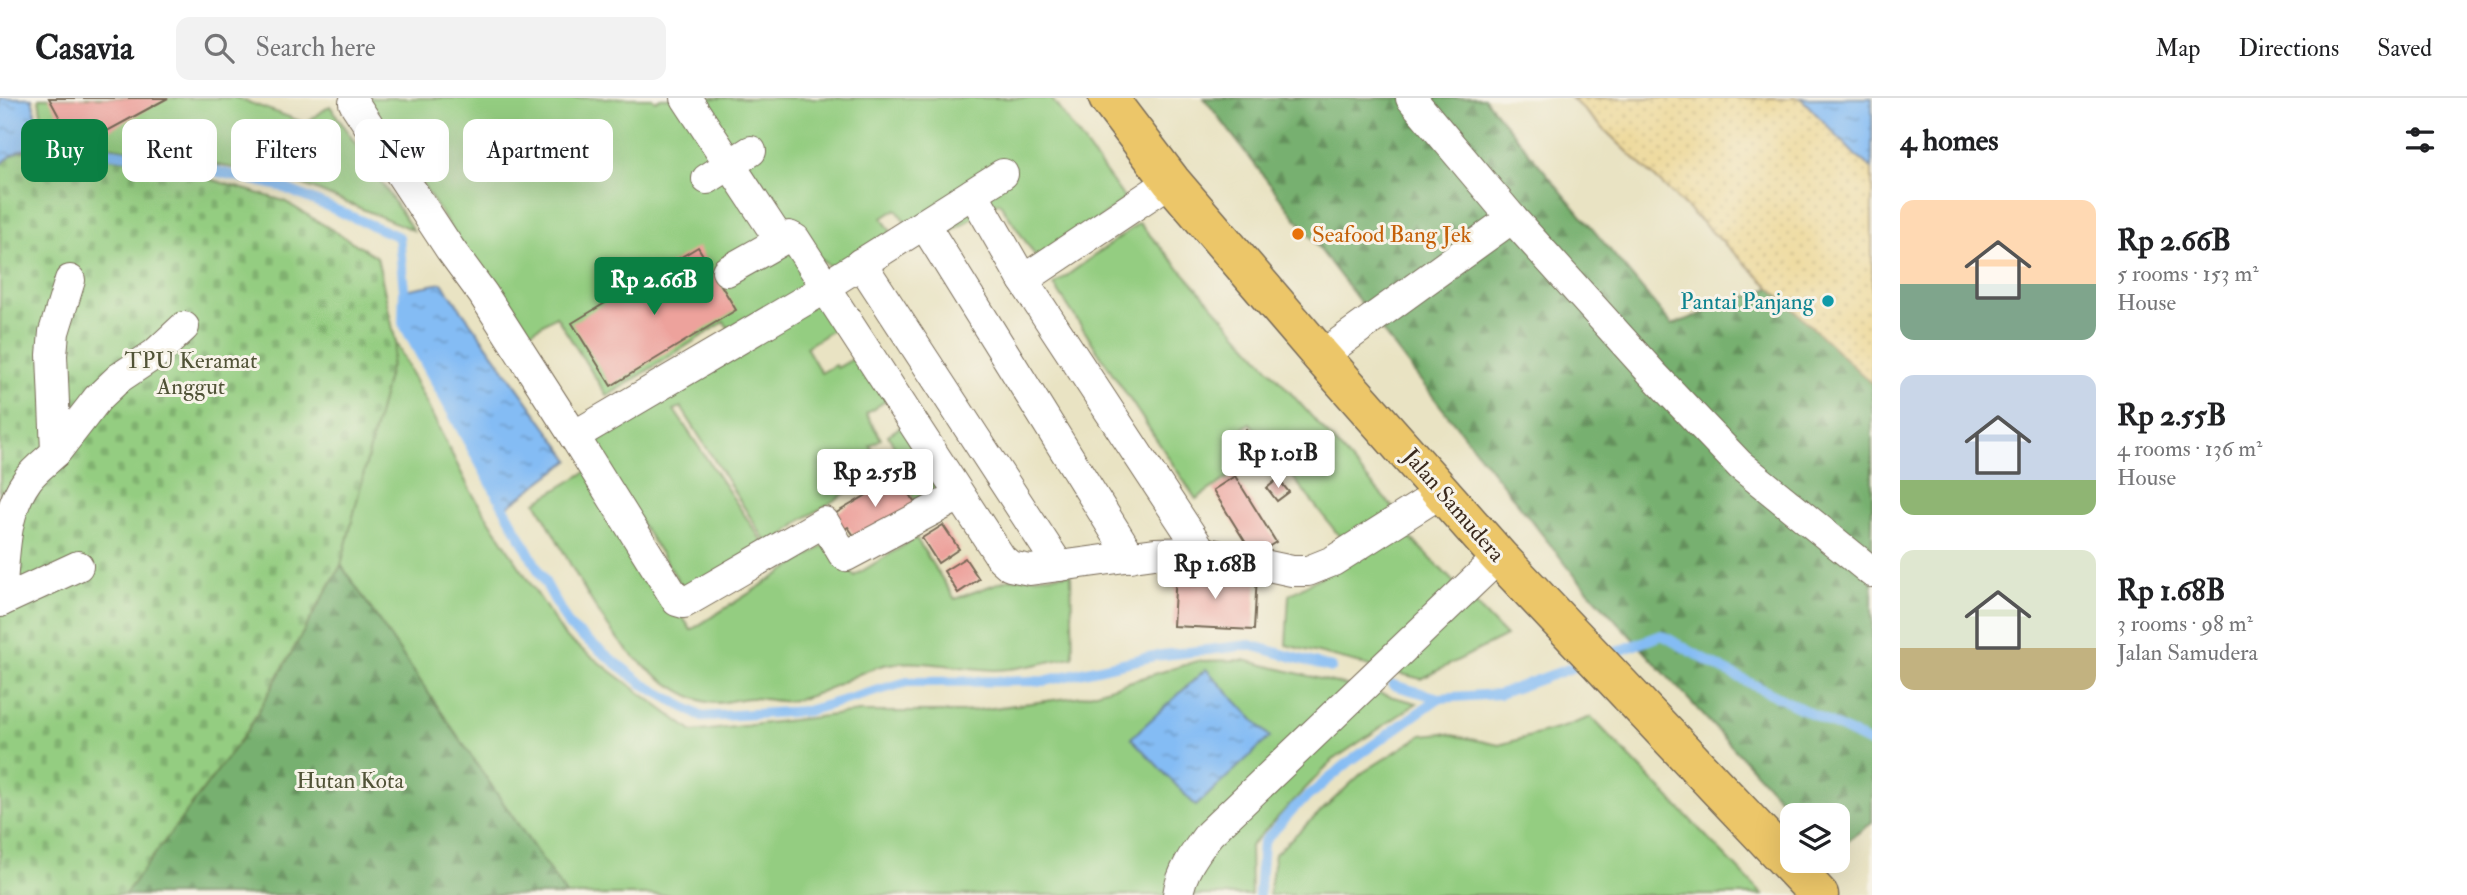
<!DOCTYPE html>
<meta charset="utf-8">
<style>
:root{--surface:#fff;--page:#f2f2f2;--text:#202124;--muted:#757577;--line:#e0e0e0;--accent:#0b8043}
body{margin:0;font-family:"IM FELL Double Pica",serif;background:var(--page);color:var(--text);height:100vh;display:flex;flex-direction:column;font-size:26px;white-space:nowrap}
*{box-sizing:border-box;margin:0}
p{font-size:23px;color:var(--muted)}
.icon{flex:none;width:38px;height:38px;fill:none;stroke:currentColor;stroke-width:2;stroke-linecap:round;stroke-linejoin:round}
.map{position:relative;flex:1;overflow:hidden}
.sheet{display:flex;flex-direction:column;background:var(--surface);width:595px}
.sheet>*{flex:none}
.hud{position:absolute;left:21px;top:21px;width:665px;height:63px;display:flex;gap:14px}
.fabs{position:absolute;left:1780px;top:705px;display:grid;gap:14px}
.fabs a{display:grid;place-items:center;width:70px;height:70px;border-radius:14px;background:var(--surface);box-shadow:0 7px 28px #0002;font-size:35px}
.price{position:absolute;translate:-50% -60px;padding:0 16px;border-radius:7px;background:#fff;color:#222;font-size:23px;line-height:46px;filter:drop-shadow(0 2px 4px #0008)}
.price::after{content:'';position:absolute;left:50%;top:42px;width:21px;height:16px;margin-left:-10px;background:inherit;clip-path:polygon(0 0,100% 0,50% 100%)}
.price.selected{background:var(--accent);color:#fff}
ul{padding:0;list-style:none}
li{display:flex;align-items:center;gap:21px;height:175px;padding:0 28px}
li span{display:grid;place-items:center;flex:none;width:196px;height:140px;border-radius:14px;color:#555}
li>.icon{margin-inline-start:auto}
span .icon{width:84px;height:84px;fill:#fffc;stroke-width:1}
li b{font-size:30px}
h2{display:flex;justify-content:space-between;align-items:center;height:84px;padding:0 28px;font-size:30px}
.chip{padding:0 24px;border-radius:14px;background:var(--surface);box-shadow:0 7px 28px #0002;font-size:24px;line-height:63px}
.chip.selected{background:var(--accent);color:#fff}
header{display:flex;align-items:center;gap:42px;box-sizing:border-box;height:98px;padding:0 35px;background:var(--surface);border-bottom:2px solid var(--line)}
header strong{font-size:33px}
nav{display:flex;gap:38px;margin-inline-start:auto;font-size:24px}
.search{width:490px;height:63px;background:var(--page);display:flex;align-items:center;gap:18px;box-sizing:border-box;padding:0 24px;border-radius:14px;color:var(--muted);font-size:26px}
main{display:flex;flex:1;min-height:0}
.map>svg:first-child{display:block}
</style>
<header>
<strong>Casavia</strong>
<div class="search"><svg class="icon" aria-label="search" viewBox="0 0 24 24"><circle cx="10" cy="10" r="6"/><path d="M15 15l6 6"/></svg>Search here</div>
<nav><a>Map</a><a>Directions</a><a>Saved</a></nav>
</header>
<main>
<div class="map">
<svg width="1872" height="797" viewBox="0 0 1872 797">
<defs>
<pattern id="forest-firs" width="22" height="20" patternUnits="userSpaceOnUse" patternTransform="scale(1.75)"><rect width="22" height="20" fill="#77b06f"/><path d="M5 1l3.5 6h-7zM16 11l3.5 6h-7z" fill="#638f5b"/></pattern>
<pattern id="sand-dots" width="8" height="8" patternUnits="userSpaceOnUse" patternTransform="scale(1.75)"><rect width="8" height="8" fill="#eeda9e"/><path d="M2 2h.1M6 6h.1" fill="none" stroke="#cdbb88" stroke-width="1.8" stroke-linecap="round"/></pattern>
<pattern id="cemetery-stones" width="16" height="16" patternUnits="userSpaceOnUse" patternTransform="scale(1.75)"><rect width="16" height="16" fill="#94cd81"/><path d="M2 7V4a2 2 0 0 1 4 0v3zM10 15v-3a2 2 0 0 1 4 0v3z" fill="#80b06f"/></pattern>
<pattern id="water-ripples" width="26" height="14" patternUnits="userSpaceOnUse" patternTransform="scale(1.75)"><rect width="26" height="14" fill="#84bcf4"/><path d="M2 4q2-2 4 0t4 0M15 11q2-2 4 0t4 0" fill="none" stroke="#6d99c5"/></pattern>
</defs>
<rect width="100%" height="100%" fill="#f7f3e8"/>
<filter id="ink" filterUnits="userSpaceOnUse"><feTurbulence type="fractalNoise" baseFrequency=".0143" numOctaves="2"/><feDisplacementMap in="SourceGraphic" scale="14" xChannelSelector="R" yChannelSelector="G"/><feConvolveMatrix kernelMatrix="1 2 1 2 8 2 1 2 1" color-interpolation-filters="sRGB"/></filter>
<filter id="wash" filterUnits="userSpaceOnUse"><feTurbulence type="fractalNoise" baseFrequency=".00686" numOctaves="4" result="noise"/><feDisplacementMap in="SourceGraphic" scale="28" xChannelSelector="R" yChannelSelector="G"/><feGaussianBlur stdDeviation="1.57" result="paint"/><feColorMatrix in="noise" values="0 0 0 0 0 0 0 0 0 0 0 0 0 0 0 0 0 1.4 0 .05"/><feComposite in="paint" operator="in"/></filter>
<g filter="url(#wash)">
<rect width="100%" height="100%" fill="#e9e3c3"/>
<g fill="#94cd81" stroke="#687c50" stroke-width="2" fill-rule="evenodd">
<path d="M39 0H237L305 25 330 8 413 132 285 79 44 37Z"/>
<path d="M367 0H652L655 3 661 0H677L727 76 789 144 811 177 805 189 735 239 724 224 607 298 556 218 521 240Z"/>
<path d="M692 0H1051L1125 101 1040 165 999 104 924 150 896 111 882 120 893 137 838 174 779 132 729 59Z"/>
<path d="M1139 125 1396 413 1348 449 1250 325 1229 341 1248 366 1196 401 1054 187Z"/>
<path d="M813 203 841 227 806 249 821 275 835 267 837 270 860 257 887 302 866 316 881 341 870 348 885 371 802 422 697 511 590 347ZM681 309 766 444 764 446 674 312Z"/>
<path d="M396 245 470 392 565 539 693 634 859 614H963L1083 598 1197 563 1244 562 1417 605 1333 662 1250 748 1251 797H566L341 467Z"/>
<path d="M905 326 952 402 916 405 899 378 890 383 885 376 903 365 888 337Z"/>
<path d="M589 372 691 532 830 444 854 478 916 440 955 501 1009 481 1071 476 1073 559C1048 563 1020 572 995 572 959 571 925 561 889 566 860 571 830 594 800 601 783 606 770 601 753 600 737 599 723 608 707 604 681 599 637 565 621 545 589 507 561 447 536 404Z"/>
<path d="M1403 432 1506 538 1421 581 1286 547 1289 497Z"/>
<path d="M1591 619 1763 797H1269L1275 756 1362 675 1422 637 1443 635 1499 647 1567 628Z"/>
</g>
<g fill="url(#forest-firs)" stroke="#596d46" stroke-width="2">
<path d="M1204 0H1484L1672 227 1794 181 1872 246V725L1838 749V718L1795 717 1576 479 1412 272Z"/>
<path d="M341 467 566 797H124L247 633Z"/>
</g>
<path fill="url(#sand-dots)" stroke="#94825e" stroke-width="2" d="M1571 0H1801L1856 58 1872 70V286Z"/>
<path fill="url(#cemetery-stones)" stroke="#687c50" stroke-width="2" d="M19 53 83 55 169 69 284 103 377 159 396 245 341 467 247 633 124 797H0V66Z"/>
<g fill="url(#water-ripples)" stroke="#607389" stroke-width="2">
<path d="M0 0H32L42 45 19 53 0 66Z"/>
<path d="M1801 0H1872V70L1856 58Z"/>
<path d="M442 185 570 362 504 411 403 225 404 192Z"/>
<path d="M1206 571 1270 639 1196 708 1131 640Z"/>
</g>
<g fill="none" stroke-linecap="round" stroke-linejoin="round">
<g stroke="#84bcf4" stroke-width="10">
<path d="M42 45 170 63 280 88 399 139 404 192 403 225 569 528 643 586 702 619 807 613 907 584 1044 583 1154 558 1250 547 1332 570"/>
<path d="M1605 558 1662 537 1720 570 1872 646"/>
<path d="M1393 587 1439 600 1499 596 1588 564"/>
<path d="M1259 797 1263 745 1294 710 1349 664 1439 600"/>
</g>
</g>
<g id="blocks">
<g fill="#eda29c">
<path d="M49 0H168L76 50Z"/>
<path d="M698 149 736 212 611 288 572 225Z"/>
<path d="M1246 332 1257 345 1245 354 1235 341Z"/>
<path d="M899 378 916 406 857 442 848 429 840 434 831 418Z"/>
<path d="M1235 378 1276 444 1254 458 1213 392Z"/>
<path d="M1278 381 1289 394 1277 403 1267 390Z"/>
<path d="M943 427 959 451 938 465 922 440Z"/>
<path d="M965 460 979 481 958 495 944 473Z"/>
<path d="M1176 474 1257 477 1254 532 1173 528Z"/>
</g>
</g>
</g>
<g filter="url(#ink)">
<use href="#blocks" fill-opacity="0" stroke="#786b58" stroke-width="2"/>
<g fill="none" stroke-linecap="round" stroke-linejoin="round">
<defs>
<g id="minor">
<path d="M686 0 779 141"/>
<path d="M1411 0 1512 120 1651 274 1740 367 1872 474"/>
<path d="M354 5 450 151 483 196 574 338 814 197"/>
<path d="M707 81 751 53"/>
<path d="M973 95 1023 182 1202 454"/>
<path d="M924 126 1131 459"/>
<path d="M861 165 1059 468"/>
<path d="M727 173 789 138 795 141 819 178"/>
<path d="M837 181 1003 76"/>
<path d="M1023 182 1171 83"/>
<path d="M833 202 1001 460 1010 468 1030 472 1155 455 1202 454 1292 473H1308L1333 463 1442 394"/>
<path d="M1321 258 1512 120"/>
<path d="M574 338 677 503 684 505 824 424 843 456 846 458 959 398"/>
<path d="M56 354 98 300 119 280 155 256 184 229"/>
<path d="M0 504C6 461 1 418 28 381 35 371 47 363 56 354L52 257 54 234 70 182"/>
<path d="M0 504 78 468"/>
<path d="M1178 797C1181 774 1195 755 1209 736L1499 459"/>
</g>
<path id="major" d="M1108 0 1171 83 1321 258 1499 459 1819 797"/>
</defs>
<use href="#minor" stroke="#786b58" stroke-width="32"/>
<use href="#major" stroke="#786b58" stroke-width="41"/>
<use href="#minor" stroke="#fff" stroke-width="30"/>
<use href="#major" stroke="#ecc669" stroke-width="38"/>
</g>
</g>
<circle fill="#e8710a" stroke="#f7f3e8" stroke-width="2.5" cx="1298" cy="136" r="7"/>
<circle fill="#0f9aa8" stroke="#f7f3e8" stroke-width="2.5" cx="1828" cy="203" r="7"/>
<g text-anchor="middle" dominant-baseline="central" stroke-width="6" stroke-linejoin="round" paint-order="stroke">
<g font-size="23" fill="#c56008" stroke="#f7f3e8" text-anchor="start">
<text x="1312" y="136">Seafood Bang Jek</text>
</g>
<g font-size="23" fill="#0d838f" stroke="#f7f3e8" text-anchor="end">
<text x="1814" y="203">Pantai Panjang</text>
</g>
<g font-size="23" fill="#515337" stroke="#f7f3e8">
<text x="191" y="262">TPU Keramat<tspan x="191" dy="26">Anggut</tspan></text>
<text x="350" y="682">Hutan Kota</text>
</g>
<g font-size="23" fill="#3b2a1e" stroke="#f7f3e8">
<text transform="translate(1454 407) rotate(49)">Jalan Samudera</text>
</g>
</g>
</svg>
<div class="fabs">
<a><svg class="icon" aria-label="layers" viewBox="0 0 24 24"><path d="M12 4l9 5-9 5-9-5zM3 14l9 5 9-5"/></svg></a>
</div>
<b class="price selected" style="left:654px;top:219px">Rp 2.66B</b>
<b class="price" style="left:1278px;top:392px">Rp 1.01B</b>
<b class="price" style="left:875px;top:411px">Rp 2.55B</b>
<b class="price" style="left:1215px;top:503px">Rp 1.68B</b>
<div class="hud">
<a class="chip selected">Buy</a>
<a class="chip">Rent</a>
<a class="chip">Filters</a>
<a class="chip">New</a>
<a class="chip">Apartment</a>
</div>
</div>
<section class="sheet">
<h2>4 homes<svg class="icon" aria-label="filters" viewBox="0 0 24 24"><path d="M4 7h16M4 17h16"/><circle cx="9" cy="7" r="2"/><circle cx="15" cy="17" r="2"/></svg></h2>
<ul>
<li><span style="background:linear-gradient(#ffd9b3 60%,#7fa58c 0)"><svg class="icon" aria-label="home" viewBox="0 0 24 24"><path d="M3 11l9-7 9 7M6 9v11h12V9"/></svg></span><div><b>Rp 2.66B</b><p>5 rooms · 153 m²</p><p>House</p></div></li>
<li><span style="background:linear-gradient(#c9d6e8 75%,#8fb573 0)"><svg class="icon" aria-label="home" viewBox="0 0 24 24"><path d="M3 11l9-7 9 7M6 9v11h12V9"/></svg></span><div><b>Rp 2.55B</b><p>4 rooms · 136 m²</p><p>House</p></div></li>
<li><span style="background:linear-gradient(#dfe7d0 70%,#c2b280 0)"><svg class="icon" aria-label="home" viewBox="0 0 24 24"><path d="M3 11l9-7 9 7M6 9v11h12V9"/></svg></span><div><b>Rp 1.68B</b><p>3 rooms · 98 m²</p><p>Jalan Samudera</p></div></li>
</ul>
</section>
</main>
